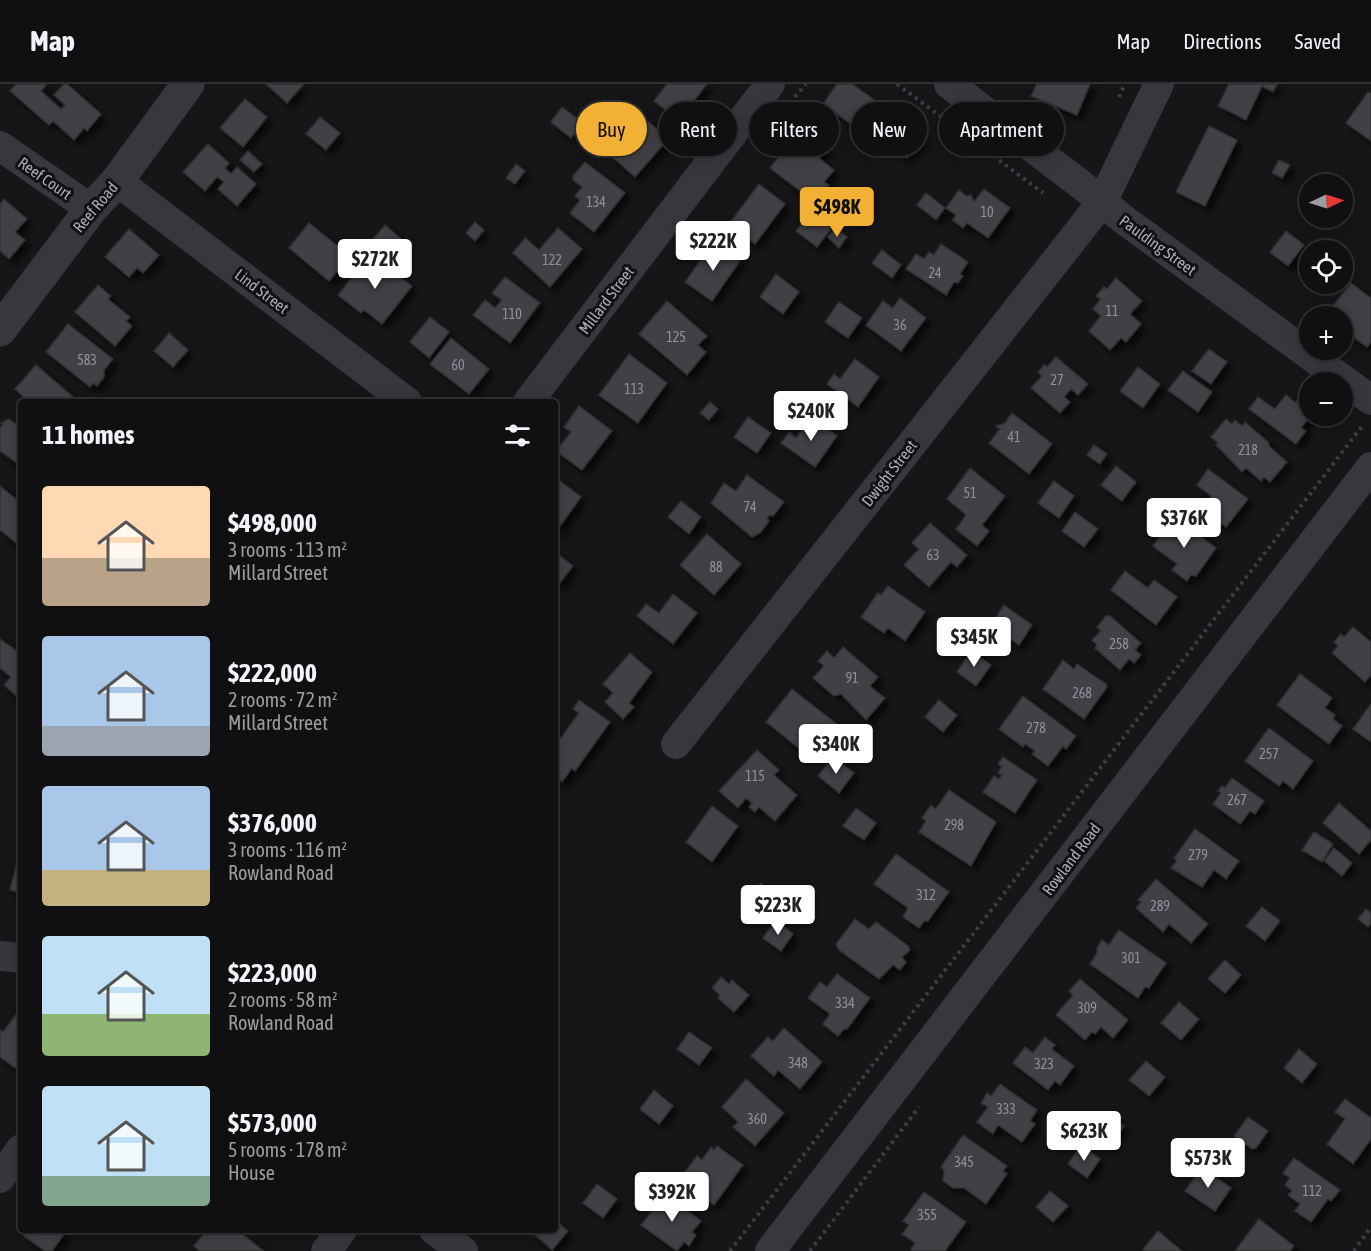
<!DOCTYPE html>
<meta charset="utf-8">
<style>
:root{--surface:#101012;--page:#19191b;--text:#f1f3f6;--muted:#9c9d9f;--line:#303032;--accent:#f2b134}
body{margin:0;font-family:"Asap Condensed",sans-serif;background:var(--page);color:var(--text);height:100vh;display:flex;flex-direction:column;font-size:22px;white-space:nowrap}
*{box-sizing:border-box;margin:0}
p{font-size:20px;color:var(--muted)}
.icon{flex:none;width:33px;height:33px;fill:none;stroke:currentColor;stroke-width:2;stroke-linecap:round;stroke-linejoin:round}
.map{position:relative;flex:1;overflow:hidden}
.details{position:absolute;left:18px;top:315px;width:540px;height:834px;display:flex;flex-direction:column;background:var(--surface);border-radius:6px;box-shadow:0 3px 15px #0003,0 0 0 2px var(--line)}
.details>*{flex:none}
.hud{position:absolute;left:576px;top:18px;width:570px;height:54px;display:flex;gap:12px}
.needle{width:39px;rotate:86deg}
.tools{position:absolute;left:1299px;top:90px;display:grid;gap:12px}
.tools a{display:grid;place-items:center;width:54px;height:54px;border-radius:50%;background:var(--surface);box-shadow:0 3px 15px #0003,0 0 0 2px var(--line);font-size:30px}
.price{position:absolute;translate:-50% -51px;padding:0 14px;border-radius:6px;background:#fff;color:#222;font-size:20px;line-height:39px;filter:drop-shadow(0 2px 3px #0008)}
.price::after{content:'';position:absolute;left:50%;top:36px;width:18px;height:14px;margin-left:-9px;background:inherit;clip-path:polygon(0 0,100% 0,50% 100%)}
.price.on{background:var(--accent);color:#111}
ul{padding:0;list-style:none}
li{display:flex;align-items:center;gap:18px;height:150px;padding:0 24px}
li span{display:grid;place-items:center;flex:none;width:168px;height:120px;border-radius:6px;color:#555}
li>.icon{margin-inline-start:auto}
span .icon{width:72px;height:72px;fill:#fffc;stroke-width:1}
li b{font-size:26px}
h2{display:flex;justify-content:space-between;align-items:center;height:72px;padding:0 24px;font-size:26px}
.tag{padding:0 21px;border-radius:27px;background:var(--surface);box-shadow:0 3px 15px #0003,0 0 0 2px var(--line);font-size:21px;line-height:54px}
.tag.on{background:var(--accent);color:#111}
header{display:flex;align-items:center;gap:36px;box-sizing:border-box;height:84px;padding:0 30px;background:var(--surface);border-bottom:2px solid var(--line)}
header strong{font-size:28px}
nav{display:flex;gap:33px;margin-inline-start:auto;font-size:21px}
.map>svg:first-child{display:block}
</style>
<header>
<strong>Map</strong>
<nav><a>Map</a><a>Directions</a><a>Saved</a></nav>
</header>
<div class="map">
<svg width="1371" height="1167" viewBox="0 0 1371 1167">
<defs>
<filter id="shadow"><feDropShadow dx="5.5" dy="5.5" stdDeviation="3" flood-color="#0009"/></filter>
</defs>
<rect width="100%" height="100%" fill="#161618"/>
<g fill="#404145" stroke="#303034" stroke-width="1.5" filter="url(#shadow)">
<path d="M16 0H45L46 1 41 7 61 25 65 21 54 11 64 0H67L101 30 87 47 84 44 74 56 53 37 49 41 10 7Z"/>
<path d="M266 0H304L287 19Z"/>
<path d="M667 0H707L679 36 654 17Z"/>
<path d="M837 0H852L908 40 889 67 823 20Z"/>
<path d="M1037 0H1090L1077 31 1031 12Z"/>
<path d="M1229 0H1277L1273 8 1262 2 1246 36 1218 22Z"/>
<path d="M1368 8 1371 10V57L1346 39Z"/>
<path d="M245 15 267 33 243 63 220 44Z"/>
<path d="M562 23 583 39 571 54 551 38Z"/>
<path d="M320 33 340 49 326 66 306 50Z"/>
<path d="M643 33 668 55 635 93 610 71Z"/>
<path d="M909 42 923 54 907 74 892 63Z"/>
<path d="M1209 42 1237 56 1205 122 1176 108Z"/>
<path d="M801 44 827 65 819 74 834 86 824 98 829 101 816 119 770 84Z"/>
<path d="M208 60 229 79 225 84 231 90 237 83 256 100 237 122 218 105 224 98 217 93 205 107 183 88Z"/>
<path d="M248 67 262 80 254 88 240 76Z"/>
<path d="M1279 76 1290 81 1282 94 1272 89Z"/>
<path d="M585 78 625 109 594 148 570 129 580 116 575 112 582 103 573 96V92Z"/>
<path d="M516 80 525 87 515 100 506 94Z"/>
<path d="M1325 88 1341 100H1315Z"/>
<path d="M759 100 785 120 755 160 729 140Z"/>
<path d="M984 105 1010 124 988 154 967 139 963 144 953 136 956 131 946 124 959 106 966 112 971 111 974 118Z"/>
<path d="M926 109 945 124 936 136 917 121Z"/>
<path d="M4 115 27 135 15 148 25 156 9 175 0 167V120Z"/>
<path d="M812 126 833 142 817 163 796 147Z"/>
<path d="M475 138 484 146 475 157 466 149Z"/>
<path d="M309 139 350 172 329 197 289 164Z"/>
<path d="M385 141 401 155 385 174 369 160Z"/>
<path d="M558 144 582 165 550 203 513 169 525 154 539 166Z"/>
<path d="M835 144 847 153 839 164 828 153Z"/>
<path d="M129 145 159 171 143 189 137 184 129 193 105 173Z"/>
<path d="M1286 147 1304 161 1288 182 1270 168Z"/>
<path d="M714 158 740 177 712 217 685 198Z"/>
<path d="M941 160 968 178 960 190 963 192 958 199 954 198 946 211 906 185 916 170 924 175 929 168 934 171Z"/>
<path d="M882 166 901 181 892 194 872 179Z"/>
<path d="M374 172 412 202 382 240 364 226 361 229 338 211 361 182 364 185Z"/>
<path d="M776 190 799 208 783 230 760 213Z"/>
<path d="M505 193 540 219 510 259 473 231 485 216 495 224 502 216 492 209Z"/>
<path d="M1116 194 1142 217 1130 230 1141 240 1126 258 1121 254 1110 266 1089 247 1101 232 1093 225 1101 215 1096 212 1104 203 1107 205Z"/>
<path d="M1351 199 1371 214V258L1367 263 1342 245V232H1325Z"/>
<path d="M98 201 111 212 108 215 130 233 126 237 132 242 115 262 75 228Z"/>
<path d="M900 214 926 234 901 267 866 241 883 217 893 224Z"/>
<path d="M667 217 707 252 698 261 706 268 687 291 639 250Z"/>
<path d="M839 218 862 234 848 254 825 238Z"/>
<path d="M430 233 449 248 429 274 410 258Z"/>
<path d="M68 240 113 275 104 286V293L97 302 93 299 90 303 46 268Z"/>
<path d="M169 249 188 266 173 283 154 267Z"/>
<path d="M451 254 489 285 469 310 430 280Z"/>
<path d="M1209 265 1227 278 1211 300 1192 287Z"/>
<path d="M629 270 667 299 638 339 599 311Z"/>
<path d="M1056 273 1088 300 1078 311 1071 305 1064 313 1070 318 1060 329 1031 304 1042 292 1038 288 1044 281 1047 283Z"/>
<path d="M855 275 879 293 858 323 827 300 834 290 840 295Z"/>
<path d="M36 281 79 318H29L15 305Z"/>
<path d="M1138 283 1160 300 1143 324 1120 307Z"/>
<path d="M1183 287 1212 308 1198 328 1168 306Z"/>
<path d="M1286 311 1296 319 1301 311 1310 317V332L1301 344 1306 347 1296 360 1249 325 1258 313 1275 325Z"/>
<path d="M710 318 718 325 709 336 700 329Z"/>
<path d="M579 322 612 347 582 386 556 367 571 348 564 343Z"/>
<path d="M1012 329 1052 360 1029 390 989 359 1000 345 996 342 1005 339Z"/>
<path d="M748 333 771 349 757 369 734 353Z"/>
<path d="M811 333 837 352 815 383 781 359 789 348 796 354Z"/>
<path d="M9 335 21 344V374L17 379 0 367V345L3 340 1 339Z"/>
<path d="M1226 335 1232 340 1235 336 1242 342 1245 338 1268 358 1269 362 1287 378 1270 398 1264 393 1261 397 1246 384 1242 388 1216 361 1218 359 1211 353Z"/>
<path d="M1094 361 1107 370 1100 380 1087 371Z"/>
<path d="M1116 382 1136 398 1122 417 1101 401Z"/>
<path d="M970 384 1005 412 982 441 989 447 977 462 956 445 966 431 947 415Z"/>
<path d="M1208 385 1248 415 1226 443 1201 425 1211 412 1197 401Z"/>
<path d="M747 391 784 418 773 432 770 431 767 434 769 437 760 449 752 453 711 419 724 399 736 407Z"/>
<path d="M555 393 581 413 555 449Z"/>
<path d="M1054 397 1074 412 1059 434 1038 419Z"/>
<path d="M0 402 21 419V463L0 446Z"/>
<path d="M681 417 701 433 689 450 668 433Z"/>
<path d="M1075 428 1098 445 1084 463 1062 447Z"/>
<path d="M1174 433 1216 464 1196 492 1191 491 1187 497 1172 486 1177 480 1153 462Z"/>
<path d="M930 439 967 471 957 483 951 478 929 503 904 481 919 465 912 459Z"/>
<path d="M707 450 741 480 714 511 680 481Z"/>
<path d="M555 468 573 482 559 500 555 496Z"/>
<path d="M1125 487 1148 504 1154 496 1177 513 1156 541 1111 506Z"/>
<path d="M888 502 925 528 905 557 888 544 884 549 861 533 878 509 881 511Z"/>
<path d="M673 510 697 529 673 560 637 532 646 520 659 529Z"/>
<path d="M1004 521 1032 541 1019 561 991 541Z"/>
<path d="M1106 532H1110L1141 559 1135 566 1141 571 1134 579 1129 575 1120 586 1095 564 1097 561 1092 556 1101 547 1097 543Z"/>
<path d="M1353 543 1371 558V591L1365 598 1332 569 1338 562 1334 558 1341 550 1344 553Z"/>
<path d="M0 555 21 570V616L4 601 11 593 0 584Z"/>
<path d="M843 563 878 593 870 602 885 614 866 636 841 610 834 612 813 594 824 582 818 577 827 567 834 574Z"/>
<path d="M971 567 991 581 976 602 957 588Z"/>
<path d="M630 569 652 588 629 619 634 623 623 635 605 618 613 609 603 600Z"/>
<path d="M1063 576 1074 585 1077 580 1106 600 1107 603 1084 635 1043 605Z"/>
<path d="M1300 590 1332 614 1325 624 1335 631 1333 635 1342 642 1329 660 1277 621Z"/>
<path d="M792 605 838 641 816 668 805 660 801 666 766 638Z"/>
<path d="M1023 612 1076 652 1066 665 1063 662 1048 682 1032 670 1035 667 1025 660 1023 663 999 645Z"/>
<path d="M579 616 610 638 575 687 572 684 562 698 555 693V662L579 629 573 625Z"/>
<path d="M939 616 957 631 943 648 925 633Z"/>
<path d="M1370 621H1371V658L1353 645Z"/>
<path d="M1269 644 1313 677 1293 705 1283 697 1279 702 1245 677Z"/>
<path d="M757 666 779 686 774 691 797 711 775 737 759 723 755 728 749 723 752 719 746 714 738 724 719 707Z"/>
<path d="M833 673 854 689 839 709 818 692Z"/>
<path d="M1003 673 1037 696 1015 729 983 708 994 692 999 695 1002 691 998 689 1002 682 998 680Z"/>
<path d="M1232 694 1264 717 1255 730 1250 727 1240 740 1213 720 1221 709 1218 707 1222 702 1225 704Z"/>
<path d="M949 706 996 738 971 782 919 748 926 737 922 734 931 721 936 725Z"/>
<path d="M1339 719 1371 747V756L1359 770 1323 739Z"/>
<path d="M712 722 738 742 712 778 686 758Z"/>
<path d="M856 724 876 739 864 756 843 742Z"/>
<path d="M1195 745 1239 777 1226 795 1214 786 1202 803 1171 784 1177 777 1174 774Z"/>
<path d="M1314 748 1333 760 1322 778 1302 766Z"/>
<path d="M1334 764 1352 779 1342 792 1324 777Z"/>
<path d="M896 770 949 808 928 837H924L919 844 903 833 908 824 874 800Z"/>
<path d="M18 775 21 776V809L10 806Z"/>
<path d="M1156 795 1208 840 1191 859 1169 840 1163 848 1136 824 1141 818 1138 816Z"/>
<path d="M761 799 768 805 758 816 751 810Z"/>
<path d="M1262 823 1280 837 1265 857 1246 842Z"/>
<path d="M1366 825 1371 829V839L1368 843 1358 835Z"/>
<path d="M855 835 869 845 876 838 908 862 910 866 902 873 906 878 900 886 893 881 879 895 839 866 836 860Z"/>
<path d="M776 836 793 850 781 867 763 854Z"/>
<path d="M1119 846 1166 879 1149 904 1145 903 1138 914 1090 880 1097 869V864L1102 856 1109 861Z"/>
<path d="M1225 876 1241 891 1225 909 1208 895Z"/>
<path d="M837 890 870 914 847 945H844L838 952 823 940 830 930 808 914 820 898 827 903Z"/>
<path d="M721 893 729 900 732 896 749 911 734 928 718 914 720 911 712 904Z"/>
<path d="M1080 895 1128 936 1113 954 1101 943 1095 950 1092 948 1085 956 1056 931 1073 911 1069 907Z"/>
<path d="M1179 918 1199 935 1181 956 1161 939Z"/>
<path d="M21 924V981L17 985 0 973V946L3 948Z"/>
<path d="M784 944 822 978 800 1005 778 986 774 992 751 972 768 953 773 957Z"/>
<path d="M689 948 712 964 699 981 677 965Z"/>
<path d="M1045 953 1055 961 1052 965 1074 982 1060 1001 1055 997 1048 1006 1013 979 1025 963 1033 969Z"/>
<path d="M1299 965 1317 980 1302 999 1284 984Z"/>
<path d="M1146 977 1165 993 1149 1012 1129 996Z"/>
<path d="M746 995 784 1029 755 1062 733 1043 738 1038 722 1023Z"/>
<path d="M1000 1000 1037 1026 1030 1037 1035 1040 1022 1058 998 1041 993 1050 977 1038 988 1023 981 1019 987 1009 991 1012Z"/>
<path d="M654 1006 673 1022 659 1040 640 1025Z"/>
<path d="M1345 1015 1371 1034V1055L1353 1080 1327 1060 1345 1035 1335 1028Z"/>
<path d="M1103 1028 1124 1042 1111 1061 1091 1046Z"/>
<path d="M1248 1033 1268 1047 1256 1064 1252 1065 1234 1052Z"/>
<path d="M963 1051 1007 1082 1003 1087 1007 1090 986 1120 964 1104H953L943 1097 944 1086 941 1083Z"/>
<path d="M1081 1061 1100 1075 1087 1094 1068 1080Z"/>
<path d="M717 1062 743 1081 714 1121 679 1096 697 1072 702 1076 711 1063 714 1066Z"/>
<path d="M1294 1074 1340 1106 1331 1117 1328 1115 1311 1138 1295 1127 1300 1120 1288 1111 1292 1107 1285 1101 1290 1094 1283 1089Z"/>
<path d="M1202 1083 1231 1104 1215 1127 1185 1107Z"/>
<path d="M597 1100 617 1115 603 1134 583 1119Z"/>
<path d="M1050 1107 1068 1122 1053 1138 1036 1123Z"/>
<path d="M924 1108 966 1138 945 1167H913L911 1165 915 1159 902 1150 909 1141 903 1137Z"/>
<path d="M665 1110 701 1137 692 1148 696 1151 689 1162 684 1158 677 1167 641 1141Z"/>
<path d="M1259 1135 1294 1162 1290 1167H1235Z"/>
<path d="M555 1136 568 1147 552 1166 533 1149 535 1146H555Z"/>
<path d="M28 1146H67L52 1167H45L24 1152Z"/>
<path d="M207 1146H237L264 1167H200L194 1162Z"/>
<path d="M1158 1147 1182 1167H1145L1143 1165Z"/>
</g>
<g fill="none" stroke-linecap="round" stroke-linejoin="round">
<g stroke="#3d3f44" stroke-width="4" stroke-dasharray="3 4.5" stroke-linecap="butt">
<path d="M897 0 1043 109"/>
<path d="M795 13 806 0"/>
<path d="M1119 13 1125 0"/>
<path d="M730 1167 1363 341"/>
<path d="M810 1167 919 1023"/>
<path d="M1354 1167 1371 1143"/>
</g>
<g stroke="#37383d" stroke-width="30">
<path d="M949 0 1079 99 1123 135 1371 316"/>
<path d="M0 62 91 125"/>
<path d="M117 97 407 318"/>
<path d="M528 318 770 0"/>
<path d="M676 660 1102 118 1159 0"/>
<path d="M0 872 21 874"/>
<path d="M0 1094 21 1065"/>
<path d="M434 1146 463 1167"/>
<path d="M326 1167 342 1146"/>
<path d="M770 1167 1371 383"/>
</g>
<path stroke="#37383d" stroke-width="33" d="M0 246 91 125 117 97 188 0"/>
</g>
<g text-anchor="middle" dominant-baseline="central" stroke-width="6" stroke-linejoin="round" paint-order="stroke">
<g font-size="14" fill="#8e929b">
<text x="596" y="118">134</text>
<text x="987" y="128">10</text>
<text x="552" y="176">122</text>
<text x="935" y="189">24</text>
<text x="1112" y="227">11</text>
<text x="512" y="230">110</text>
<text x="900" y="241">36</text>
<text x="676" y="253">125</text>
<text x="87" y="276">583</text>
<text x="458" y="281">60</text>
<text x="1057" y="296">27</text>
<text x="634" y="305">113</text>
<text x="1014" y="353">41</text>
<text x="1248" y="366">218</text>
<text x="970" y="409">51</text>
<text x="750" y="423">74</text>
<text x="933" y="471">63</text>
<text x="716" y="483">88</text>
<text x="1119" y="560">258</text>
<text x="852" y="594">91</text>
<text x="1082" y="609">268</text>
<text x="1036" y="644">278</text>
<text x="1269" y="670">257</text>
<text x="755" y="692">115</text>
<text x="1237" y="716">267</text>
<text x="954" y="741">298</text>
<text x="1198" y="771">279</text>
<text x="926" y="811">312</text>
<text x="1160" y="822">289</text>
<text x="1131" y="874">301</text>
<text x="845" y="919">334</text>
<text x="1087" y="924">309</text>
<text x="798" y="979">348</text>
<text x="1044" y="980">323</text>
<text x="1006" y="1025">333</text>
<text x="757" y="1035">360</text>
<text x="964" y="1078">345</text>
<text x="1312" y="1107">112</text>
<text x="927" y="1131">355</text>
</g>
<g font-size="16" fill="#a8adb8" stroke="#111113">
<text transform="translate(45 94) rotate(35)">Reef Court</text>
<text transform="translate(95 123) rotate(-50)">Reef Road</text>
<text transform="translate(1158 161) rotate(36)">Paulding Street</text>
<text transform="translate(262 207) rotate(37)">Lind Street</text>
<text transform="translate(606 216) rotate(-53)">Millard Street</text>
<text transform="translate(889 389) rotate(-52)">Dwight Street</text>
<text transform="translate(1071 775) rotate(-53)">Rowland Road</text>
</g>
</g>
</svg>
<div class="tools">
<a><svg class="needle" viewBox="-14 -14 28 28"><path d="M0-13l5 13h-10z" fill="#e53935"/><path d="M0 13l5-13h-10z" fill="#9c9d9f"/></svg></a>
<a><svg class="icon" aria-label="locate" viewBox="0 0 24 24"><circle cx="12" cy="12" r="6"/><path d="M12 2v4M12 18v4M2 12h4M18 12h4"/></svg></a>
<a>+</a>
<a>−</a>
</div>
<b class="price on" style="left:837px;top:154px">$498K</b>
<b class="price" style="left:713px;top:188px">$222K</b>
<b class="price" style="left:375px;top:206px">$272K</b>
<b class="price" style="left:811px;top:358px">$240K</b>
<b class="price" style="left:1184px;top:465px">$376K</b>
<b class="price" style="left:974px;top:584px">$345K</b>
<b class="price" style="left:836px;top:691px">$340K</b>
<b class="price" style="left:778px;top:852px">$223K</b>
<b class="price" style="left:1084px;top:1078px">$623K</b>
<b class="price" style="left:1208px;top:1105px">$573K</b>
<b class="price" style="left:672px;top:1139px">$392K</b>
<div class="hud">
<a class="tag on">Buy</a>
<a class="tag">Rent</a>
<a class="tag">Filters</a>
<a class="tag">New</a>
<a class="tag">Apartment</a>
</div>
<section class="details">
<h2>11 homes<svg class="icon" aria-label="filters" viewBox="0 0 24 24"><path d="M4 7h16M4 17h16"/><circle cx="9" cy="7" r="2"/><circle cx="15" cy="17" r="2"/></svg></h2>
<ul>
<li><span style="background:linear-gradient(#ffd9b3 60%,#b9a48a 0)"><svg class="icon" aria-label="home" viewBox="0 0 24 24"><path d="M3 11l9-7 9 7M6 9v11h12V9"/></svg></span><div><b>$498,000</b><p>3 rooms · 113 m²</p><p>Millard Street</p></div></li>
<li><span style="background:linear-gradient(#a9c7e8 75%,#9aa5b1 0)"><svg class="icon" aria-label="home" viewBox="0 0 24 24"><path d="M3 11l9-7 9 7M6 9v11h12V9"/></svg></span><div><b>$222,000</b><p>2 rooms · 72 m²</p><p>Millard Street</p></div></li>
<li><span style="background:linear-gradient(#a9c7e8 70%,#c2b280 0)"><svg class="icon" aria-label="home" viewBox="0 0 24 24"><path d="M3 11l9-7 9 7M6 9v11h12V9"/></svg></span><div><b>$376,000</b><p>3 rooms · 116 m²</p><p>Rowland Road</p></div></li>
<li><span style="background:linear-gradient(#bfe0f5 65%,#8fb573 0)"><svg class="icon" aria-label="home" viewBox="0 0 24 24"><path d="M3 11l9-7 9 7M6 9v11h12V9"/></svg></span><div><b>$223,000</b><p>2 rooms · 58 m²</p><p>Rowland Road</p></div></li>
<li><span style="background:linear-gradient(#bfe0f5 75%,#7fa58c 0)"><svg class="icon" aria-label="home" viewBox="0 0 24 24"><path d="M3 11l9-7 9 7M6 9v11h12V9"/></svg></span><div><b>$573,000</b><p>5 rooms · 178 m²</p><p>House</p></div></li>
</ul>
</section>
</div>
